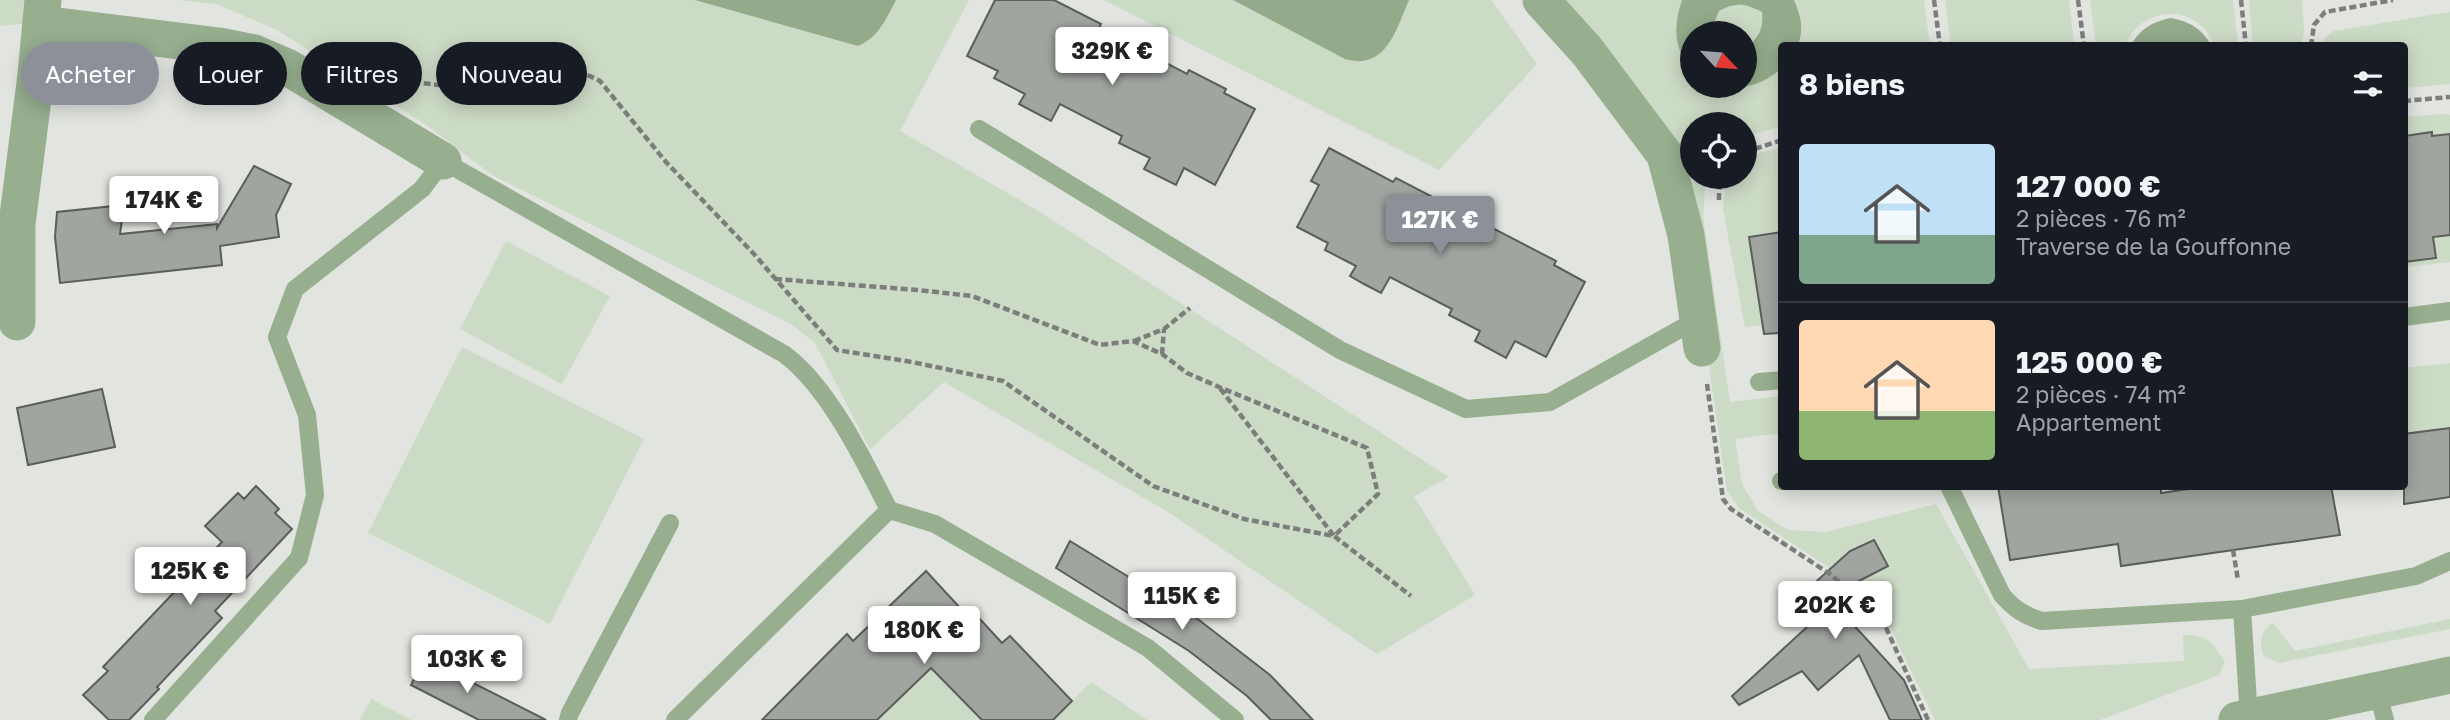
<!DOCTYPE html>
<html lang="fr">
<meta charset="utf-8">
<style>
:root{--surface:#171b24;--page:#242831;--text:#f1f3f6;--muted:#9ea1a6;--line:#363941;--accent:#8c9099}
body{margin:0;font-family:"Golos Text",sans-serif;background:var(--page);color:var(--text);height:100vh;display:flex;flex-direction:column;font-size:26px;white-space:nowrap}
*{box-sizing:border-box;margin:0}
p{font-size:23px;color:var(--muted)}
.icon{flex:none;width:38px;height:38px;fill:none;stroke:currentColor;stroke-width:2;stroke-linecap:round;stroke-linejoin:round}
.map{position:relative;flex:1;overflow:hidden}
.sheet{position:absolute;left:1778px;top:42px;width:630px;height:448px;display:flex;flex-direction:column;background:var(--surface);border-radius:7px;box-shadow:0 4px 18px #0003}
.sheet>*{flex:none}
.top-card{position:absolute;left:21px;top:42px;width:665px;height:63px;display:flex;gap:14px}
.needle{width:46px;rotate:116deg}
.buttons{position:absolute;left:1680px;top:21px;display:grid;gap:14px}
.buttons a{display:grid;place-items:center;width:77px;height:77px;border-radius:50%;background:var(--surface);box-shadow:0 4px 18px #0003;font-size:35px}
.price{position:absolute;translate:-50% -60px;padding:0 16px;border-radius:7px;background:#fff;color:#222;font-size:23px;line-height:46px;filter:drop-shadow(0 2px 4px #0008)}
.price::after{content:'';position:absolute;left:50%;top:42px;width:21px;height:16px;margin-left:-10px;background:inherit;clip-path:polygon(0 0,100% 0,50% 100%)}
.price.on{background:var(--accent);color:#fff}
ul{padding:0;list-style:none}
li{display:flex;align-items:center;gap:21px;height:175px;padding:0 21px}
li+li{border-top:2px solid var(--line)}
li span{display:grid;place-items:center;flex:none;width:196px;height:140px;border-radius:7px;color:#555}
li>.icon{margin-inline-start:auto}
span .icon{width:84px;height:84px;fill:#fffc;stroke-width:1}
li b{font-size:30px}
h2{display:flex;justify-content:space-between;align-items:center;height:84px;padding:0 21px;font-size:30px}
.pill{padding:0 24px;border-radius:32px;background:var(--surface);box-shadow:0 4px 18px #0003;font-size:24px;line-height:63px}
.pill.on{background:var(--accent);color:#fff}
.map>svg:first-child{display:block}
</style>
<div class="map">
<svg width="2450" height="720" viewBox="0 0 2450 720">
<rect width="100%" height="100%" fill="#e1e4df"/>
<g fill="#ccdbc6" fill-rule="evenodd">
<path d="M0 0H29L22 24 0 26Z"/>
<path d="M178 0H969L900 131 1037 210 1449 477 1414 496 1475 595 1377 654 1168 512 944 382 870 449 815 343 793 325 492 175 428 126 277 30 216 4Z"/>
<path d="M1104 0H1491L1537 64 1439 170Z"/>
<path d="M1554 0H1924L1930 45 1782 46 1781 126 1745 137V124H1692V177H1706L1703 216 1730 402 1781 396V433L1735 439 1742 484 1758 511 1788 530 1826 532 1936 504 2029 669 2184 661 2183 635C2208 635 2212 642 2225 662L2219 675 2100 720H1935L1884 615 1860 588 1739 508 1727 491 1688 221ZM1692 33H1745V86H1692Z"/>
<path d="M1945 0H2069L2074 45H1951Z"/>
<path d="M2090 0H2233L2238 45H2214C2197 2 2143 5 2125 45H2096Z"/>
<path d="M2249 0H2302L2304 32 2301 45H2253Z"/>
<path d="M2450 12V84L2405 88 2404 46 2322 45 2325 38 2334 31Z"/>
<path d="M2443 114 2450 115V134L2432 136 2431 132 2407 136 2404 117Z"/>
<path d="M1781 147V232L1749 237 1759 304 1781 323 1745 327 1723 209 1725 187 1731 177H1745V162L1754 155Z"/>
<path d="M2450 235V262L2405 267V262L2436 258 2433 237Z"/>
<path d="M506 241 610 296 562 384 460 329Z"/>
<path d="M462 347 644 439 550 624 368 533Z"/>
<path d="M2450 363V428L2405 434 2404 368Z"/>
<path d="M2450 619V629L2279 663 2264 656C2258 643 2261 631 2273 623L2295 651Z"/>
<path d="M931 668 982 720H877Z"/>
<path d="M1091 682 1147 720H1053Z"/>
<path d="M371 699 411 720H360Z"/>
</g>
<g fill="#94ab8b">
<path d="M695 0H896C886 19 879 37 858 46Z"/>
<path d="M1233 0H1409C1396 30 1386 71 1345 59Z"/>
<path d="M1682 0H1794C1801 17 1804 28 1798 45L1782 46 1781 69C1760 86 1748 88 1722 86H1745V48C1758 39 1764 29 1762 12 1745 3 1735 2 1719 11L1714 23 1719 33H1692V67C1672 49 1674 24 1682 0Z"/>
<path d="M2170 18C2189 21 2201 28 2211 45H2131C2140 29 2152 22 2170 18Z"/>
</g>
<g fill="#a1a5a0" stroke="#5b5e5a" stroke-width="2">
<path d="M995 0H1054L1101 24 1099 28 1187 74 1189 70 1226 89 1224 93 1255 109 1215 185 1184 168 1176 185 1144 169 1150 158 1119 143 1122 136 1060 104 1051 121 1019 104 1025 94 994 78 998 71 967 56Z"/>
<path d="M65 48 138 65 133 100 64 85Z"/>
<path d="M2432 132V136L2450 134V235L2433 237 2436 258 2404 262V136Z"/>
<path d="M1329 148 1393 182 1396 178 1556 261 1554 265 1585 282 1546 357 1515 341 1506 358 1475 341 1480 331 1449 315 1452 309 1390 277 1381 293 1364 284 1350 276 1356 266 1325 250 1328 243 1297 227 1319 185 1311 181Z"/>
<path d="M254 166 291 184 276 215 279 237 220 246 222 265 60 283 55 237 57 212 124 205 120 234 217 224V228Z"/>
<path d="M1782 232V333L1764 334 1749 237Z"/>
<path d="M102 389 115 447 28 465 17 408Z"/>
<path d="M2450 428V497L2404 504V434Z"/>
<path d="M256 486 279 509 275 513 292 529 215 611 222 618 157 687 159 689 129 720H109L83 695 108 671 103 667 222 542 205 526 238 493 244 499Z"/>
<path d="M1998 486H2161V493L2208 486H2331L2340 535 2121 566 2118 544 2010 560Z"/>
<path d="M1874 540 1888 566 1828 597 1904 680 1922 720H1890L1859 655 1818 690 1802 671 1739 705 1732 696 1807 627 1788 607 1850 551Z"/>
<path d="M1070 541 1199 620 1270 675 1313 720H1271L1247 696 1189 651 1056 568Z"/>
<path d="M926 571 973 622 979 618 1002 643 1010 636 1072 701 1053 720H982L931 668 877 720H762L847 634 853 641Z"/>
<path d="M424 658 546 720H479L411 685Z"/>
</g>
<g fill="none" stroke-linecap="round" stroke-linejoin="round">
<g stroke="#7b7e7a" stroke-width="4.5" stroke-dasharray="7 3.5" stroke-linecap="butt">
<path d="M1934 0 1940 46"/>
<path d="M2078 0 2084 46"/>
<path d="M2241 0 2246 46"/>
<path d="M2311 46 2314 25 2325 12 2393 0"/>
<path d="M382 78 454 87 569 66 600 81 666 162 754 254 837 350 912 362 1003 381 1153 486 1244 519 1334 536 1411 596"/>
<path d="M2404 101 2450 97"/>
<path d="M1745 152 1782 140"/>
<path d="M1719 200V190L1722 177"/>
<path d="M775 279 918 290 972 296 1100 345 1133 341 1162 354 1187 373 1219 387 1367 448 1378 494 1334 536 1219 387"/>
<path d="M1134 341 1164 329 1190 308"/>
<path d="M1162 354 1164 329"/>
<path d="M1707 384 1723 499 1731 509 1830 574 1882 619 1928 720"/>
<path d="M2233 550 2238 580"/>
</g>
<g stroke="#97ae8f" stroke-width="18">
<path d="M979 129 1340 350 1466 409 1550 402 1698 319"/>
<path d="M2404 317 2450 311"/>
<path d="M1759 382 1782 380"/>
<path d="M1781 481H1782"/>
<path d="M1949 486 2002 595C2014 609 2025 616 2042 621L2242 609"/>
<path d="M2377 689 2385 720"/>
<path d="M2249 718 2242 609 2416 576 2450 561"/>
<path d="M153 720 299 558 315 495 307 415 277 337 295 289 422 189 443 161 784 354C828 386 865 462 889 510"/>
<path d="M568 720 570 713 670 523"/>
<path d="M675 720 889 510 935 524 1148 648 1235 720"/>
</g>
<g stroke="#97ae8f" stroke-width="37">
<path d="M1541 0 1587 51 1665 155 1686 235 1702 348"/>
<path d="M42 24 219 46 254 53 287 67 443 161"/>
<path d="M17 322V224L36 75 43 0"/>
<path d="M2237 720 2450 675"/>
</g>
</g>
</svg>
<div class="buttons">
<a><svg class="needle" viewBox="-14 -14 28 28"><path d="M0-13l5 13h-10z" fill="#e53935"/><path d="M0 13l5-13h-10z" fill="#9ea1a6"/></svg></a>
<a><svg class="icon" aria-label="locate" viewBox="0 0 24 24"><circle cx="12" cy="12" r="6"/><path d="M12 2v4M12 18v4M2 12h4M18 12h4"/></svg></a>
</div>
<b class="price" style="left:1112px;top:87px">329K €</b>
<b class="price" style="left:164px;top:236px">174K €</b>
<b class="price on" style="left:1440px;top:256px">127K €</b>
<b class="price" style="left:190px;top:607px">125K €</b>
<b class="price" style="left:1182px;top:632px">115K €</b>
<b class="price" style="left:1835px;top:641px">202K €</b>
<b class="price" style="left:924px;top:666px">180K €</b>
<b class="price" style="left:467px;top:695px">103K €</b>
<div class="top-card">
<a class="pill on">Acheter</a>
<a class="pill">Louer</a>
<a class="pill">Filtres</a>
<a class="pill">Nouveau</a>
</div>
<section class="sheet">
<h2>8 biens<svg class="icon" aria-label="filters" viewBox="0 0 24 24"><path d="M4 7h16M4 17h16"/><circle cx="9" cy="7" r="2"/><circle cx="15" cy="17" r="2"/></svg></h2>
<ul>
<li><span style="background:linear-gradient(#bfe0f5 65%,#7fa58c 0)"><svg class="icon" aria-label="home" viewBox="0 0 24 24"><path d="M3 11l9-7 9 7M6 9v11h12V9"/></svg></span><div><b>127 000 €</b><p>2 pièces · 76 m²</p><p>Traverse de la Gouffonne</p></div></li>
<li><span style="background:linear-gradient(#ffd9b3 65%,#8fb573 0)"><svg class="icon" aria-label="home" viewBox="0 0 24 24"><path d="M3 11l9-7 9 7M6 9v11h12V9"/></svg></span><div><b>125 000 €</b><p>2 pièces · 74 m²</p><p>Appartement</p></div></li>
</ul>
</section>
</div>
